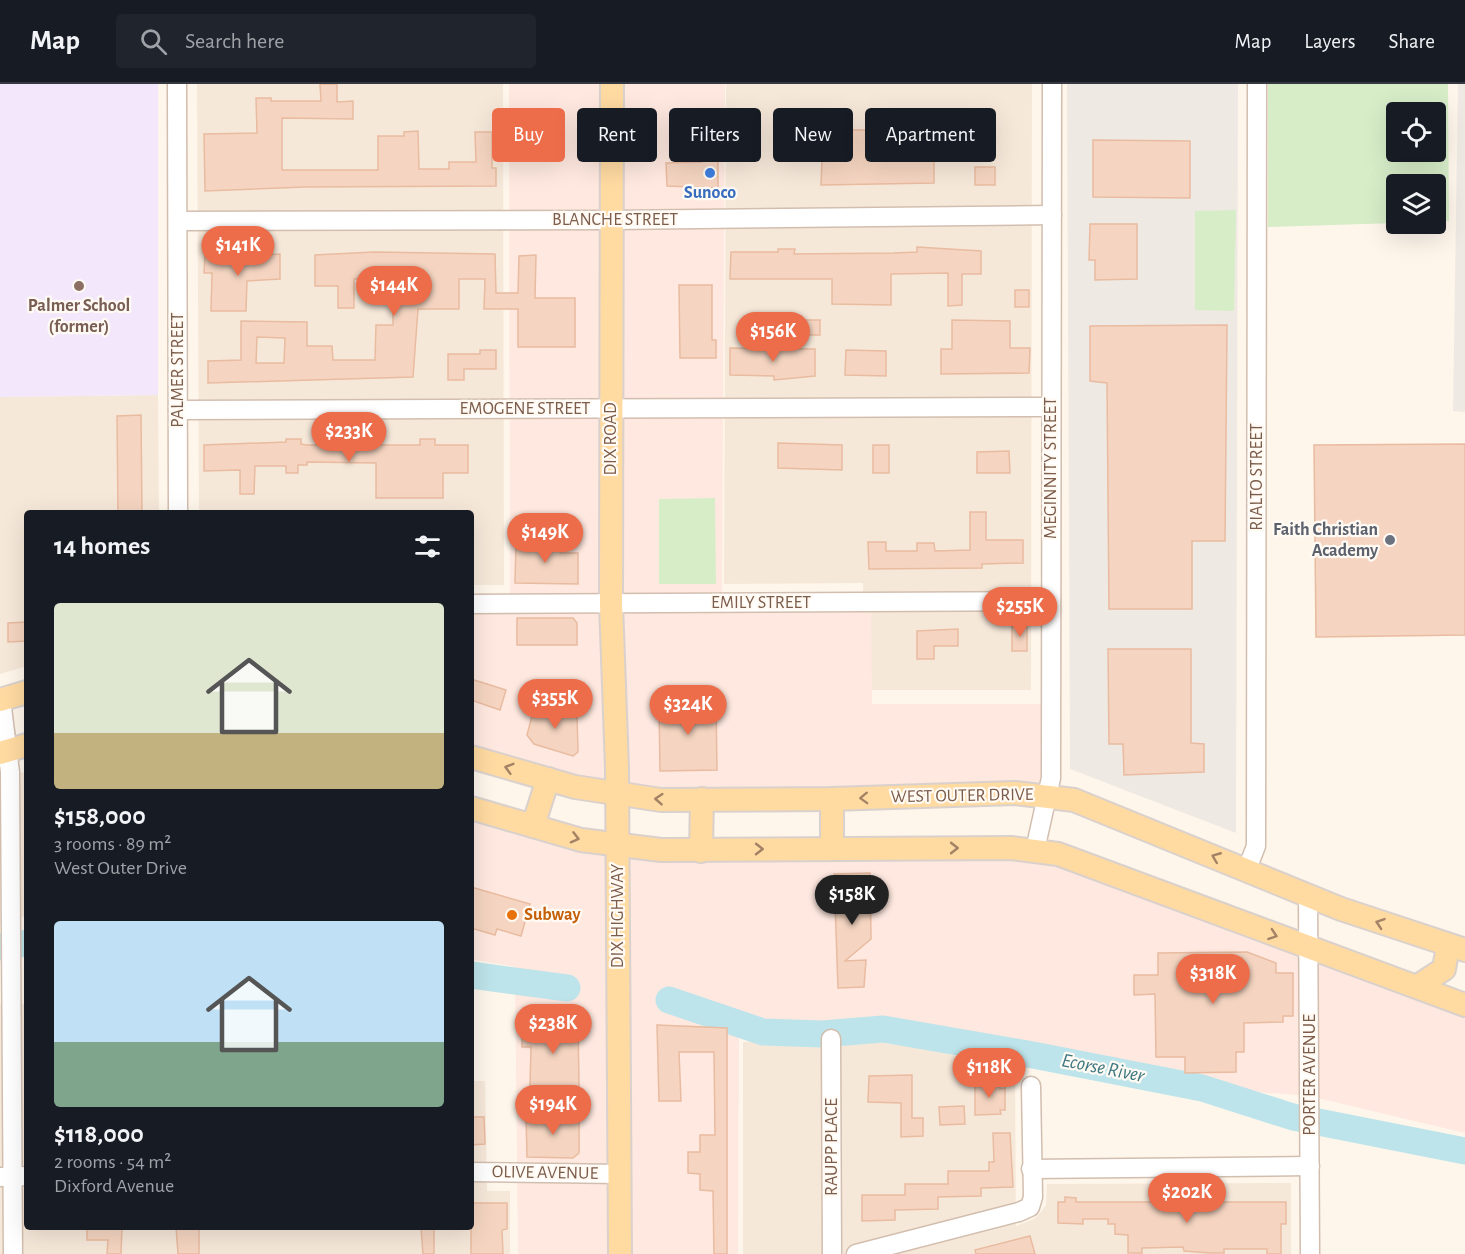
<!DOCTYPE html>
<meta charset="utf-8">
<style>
:root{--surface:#171b24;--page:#20242c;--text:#f1f3f6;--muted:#9ea1a6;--line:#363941;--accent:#ed6d4b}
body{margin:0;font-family:"Alegreya Sans",sans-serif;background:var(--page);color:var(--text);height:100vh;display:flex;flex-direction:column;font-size:22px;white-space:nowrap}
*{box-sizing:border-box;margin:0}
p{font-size:20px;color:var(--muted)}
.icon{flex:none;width:33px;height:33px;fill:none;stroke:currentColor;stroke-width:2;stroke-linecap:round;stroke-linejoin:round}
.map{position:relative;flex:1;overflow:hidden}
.drawer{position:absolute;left:24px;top:426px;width:450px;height:720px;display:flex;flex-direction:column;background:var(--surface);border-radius:6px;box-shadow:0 6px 24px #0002}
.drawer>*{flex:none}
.banner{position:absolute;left:492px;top:24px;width:570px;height:54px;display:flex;gap:12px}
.tools{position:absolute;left:1386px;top:18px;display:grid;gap:12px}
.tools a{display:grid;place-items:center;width:60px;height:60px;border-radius:6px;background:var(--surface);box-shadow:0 6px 24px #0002;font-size:30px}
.price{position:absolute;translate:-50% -51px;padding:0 14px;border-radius:21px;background:var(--accent);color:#fff;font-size:20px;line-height:39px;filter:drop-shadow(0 2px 3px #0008)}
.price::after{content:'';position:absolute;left:50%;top:36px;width:18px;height:14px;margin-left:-9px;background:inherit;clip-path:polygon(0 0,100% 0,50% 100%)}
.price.on{background:#222;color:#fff}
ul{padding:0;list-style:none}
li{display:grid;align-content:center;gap:12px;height:318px;padding:0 30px}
li span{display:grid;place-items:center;height:186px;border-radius:6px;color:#555}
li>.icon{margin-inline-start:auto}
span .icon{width:108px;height:108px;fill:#fffc;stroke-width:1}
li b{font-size:26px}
h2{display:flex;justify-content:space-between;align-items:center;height:72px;padding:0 30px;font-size:26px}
.tag{padding:0 21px;border-radius:6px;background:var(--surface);box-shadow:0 6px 24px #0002;font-size:21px;line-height:54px}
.tag.on{background:var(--accent);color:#fff}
header{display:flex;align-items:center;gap:36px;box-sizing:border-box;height:84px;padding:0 30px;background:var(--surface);border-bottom:2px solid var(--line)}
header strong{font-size:28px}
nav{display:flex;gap:33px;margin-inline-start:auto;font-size:21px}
.search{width:420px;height:54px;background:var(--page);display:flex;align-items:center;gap:15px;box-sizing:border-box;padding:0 21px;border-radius:6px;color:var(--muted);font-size:22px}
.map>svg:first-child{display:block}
</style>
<header>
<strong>Map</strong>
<div class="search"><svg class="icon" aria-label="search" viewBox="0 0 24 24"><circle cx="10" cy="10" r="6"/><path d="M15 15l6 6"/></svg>Search here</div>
<nav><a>Map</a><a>Layers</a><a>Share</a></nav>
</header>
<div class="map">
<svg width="1465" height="1170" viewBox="0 0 1465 1170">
<rect width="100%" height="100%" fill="#fef6eb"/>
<g fill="#f6e8d9">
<path d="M197 0H503L504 501H471V429H199Z"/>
<path d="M726 0H1032L1031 606H864L863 499 724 500Z"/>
<path d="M158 311 159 429H27V582L0 590V313Z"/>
<path d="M27 687V831L0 842V696Z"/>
<path d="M0 920H27V1143H471V997H485L487 1107H510V1170H0Z"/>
<path d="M842 953 933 966 1015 987 1016 1142 1034 1135 1041 1128 1046 1121 1047 1100 1291 1099V1170H743V958Z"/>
</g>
<g fill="#fee8df">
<path d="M509 0H725L722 519 871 518 872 620H1051L1047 712 661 716 471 673V520H510Z"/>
<path d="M471 724 581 756 1011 764 1465 921V1049L1309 1012 1202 1004 883 945 822 950 763 948 739 940 738 1170H518L515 883 471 875Z"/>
</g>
<g fill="#efe9e4">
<path d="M1067 0H1238L1236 749 1070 685Z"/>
<path d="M1458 0H1465V328L1453 327Z"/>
</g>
<path fill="#f3e7fb" d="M0 0H158V311L0 313Z"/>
<g fill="#d7edc8" fill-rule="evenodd">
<path d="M1268 0H1448L1449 137H1436V100H1396V139L1268 143ZM1396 28H1436V68H1396Z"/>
<path d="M1236 126 1234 227 1195 226V127Z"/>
<path d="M715 414 716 500H659V415Z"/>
</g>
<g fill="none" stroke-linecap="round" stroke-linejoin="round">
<g stroke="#bde4ea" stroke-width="27">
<path d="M0 863 27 859"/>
<path d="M471 891 567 904"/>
<path d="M669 916 763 948 822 950 883 945 1033 971 1202 1004 1293 1033 1465 1067"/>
</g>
</g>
<g fill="#f5d5c1" stroke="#e9bba0" stroke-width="1.5" fill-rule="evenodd">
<path d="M320 0H337V18L353 17V35L282 34V86H378V52H404V48L418 47 419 85H449V78H476L475 48H492V84H496V102L305 103 205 107 204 50 257 49 256 14H271V17H321Z"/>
<path d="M829 46H867V74H900V48H915L914 76H934V99L821 101 822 75H829Z"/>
<path d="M1093 56 1190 57V114L1093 113Z"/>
<path d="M702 75H718V104L667 102 666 79 702 78Z"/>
<rect x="975" y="83" width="20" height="18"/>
<path d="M1090 140H1137V195L1095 196V176H1089Z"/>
<path d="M917 163 981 167V190H962V221L948 222V189L891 190V221L832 220V195H730L731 168H778V165H795L794 170 894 169 917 168Z"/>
<path d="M243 167H257V171L280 170V195L247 197 246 227H211L212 189H204L205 172H236L243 171Z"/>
<path d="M374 168 495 170 496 209H518L519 172 536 171 535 214H575V263H518V225H484L485 195H459V225H418L413 293 208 299V277L241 276V237L307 238V262H332L333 276H375L376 241H393V192L354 195V224H338V202H315V171ZM257 253 285 254 284 279H256Z"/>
<path d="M679 201H712V256H716V274H680Z"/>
<rect x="1015" y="206" width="14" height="17"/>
<rect x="806" y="236" width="14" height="15"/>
<path d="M952 236 1010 237V264H1030L1029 289 941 290V265H952Z"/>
<path d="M1227 241 1225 457H1192V525H1109L1107 299 1090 297V242Z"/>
<path d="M730 264 815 265V292L774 296V292L730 291Z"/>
<path d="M480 266H496V285H464V296H448V270H480Z"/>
<path d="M846 266 886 267V292L845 291Z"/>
<path d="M141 331 142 429H118L117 332Z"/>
<path d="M286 355H301V360L307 361H420V355H435V361H468V389H443V414H376V379L307 378V381H298V389H286V382H255L254 410H240V386L204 387V361L286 358Z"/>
<path d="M778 359 842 361V386L778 384Z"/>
<path d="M1465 360V551L1316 553 1314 361Z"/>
<rect x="873" y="361" width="16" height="28"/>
<path d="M1009 367 1010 389H977V368Z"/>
<path d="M970 428H986V456H1023V479L982 480V484L869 485 868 458H886V467H917V459H934L935 467 970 466Z"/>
<path d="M516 458H550L561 469H578V500L515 499Z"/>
<path d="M517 534H573L577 539V561H517Z"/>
<path d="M27 538V557L8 558V539Z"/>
<rect x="1012" y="542" width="15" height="25"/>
<path d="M958 545V562H934V575H917V547Z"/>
<path d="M1108 565H1191V659L1204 660V688L1124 691 1123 660H1109Z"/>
<path d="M471 595 506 606 500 626 471 616Z"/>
<path d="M716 618 717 686 660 687 659 619Z"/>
<path d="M548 621 577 631 578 668 573 672 534 660 527 651 534 624 545 628Z"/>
<path d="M870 789 871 855 845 877 866 876 864 903 838 904 834 790Z"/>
<path d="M471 803 530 820 521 852 497 845 495 851 471 844Z"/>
<path d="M1247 868 1276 879V889H1293V932H1283V938L1244 939V968H1236V988L1185 989V973H1156L1155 910 1134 911V891H1158V869Z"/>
<path d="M578 940 579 1002 530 1003 531 963H522V942Z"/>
<path d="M657 941 727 944V1170H714L713 1107 700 1106V1090L688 1089V1068H700V1051H715L714 968H679L681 1017H659Z"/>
<path d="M912 991V1034H923V1052L901 1053V1019L868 1018 869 992Z"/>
<path d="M1000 999V1005L1005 1004V1026H1000L1001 1030 975 1031V1000Z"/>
<path d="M964 1022 965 1040 940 1041 939 1023Z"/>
<path d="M579 1030V1069L573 1074 527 1073 526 1031Z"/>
<path d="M471 1033H484L485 1060 471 1061Z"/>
<path d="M993 1049H1010L1013 1103 981 1104V1112L938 1113V1125L895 1126V1136L862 1137V1111H905V1100H948V1087H989V1078H994Z"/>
<path d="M1065 1113 1076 1114V1118H1286V1140H1281V1170H1267V1165H1224V1169H1210L1184 1167 1183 1163 1142 1164V1169H1128V1151L1115 1150V1140H1108V1135H1083V1140L1058 1139V1118H1065Z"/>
<path d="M471 1119H507V1145L502 1146 503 1170H471Z"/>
<path d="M87 1143H122L121 1170H107L108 1156H87Z"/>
<path d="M176 1143H199V1170H178Z"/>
<path d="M421 1143H434V1170H423Z"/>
<path d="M1030 1152 1035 1170H976L975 1166Z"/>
</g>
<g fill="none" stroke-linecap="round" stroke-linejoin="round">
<defs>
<g id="minor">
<path d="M177 0 178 429"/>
<path d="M178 137 612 136 1052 131"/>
<path d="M178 326 1051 323"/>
<path d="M471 520 1051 517"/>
<path d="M1 615 10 688 13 1170"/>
<path d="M1035 766 1051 694 1052 0"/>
<path d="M1247 785 1256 762 1257 0"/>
<path d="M1308 812 1310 1170"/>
<path d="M831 955 832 1170"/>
<path d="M1031 1085 1310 1082"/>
<path d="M471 1088 620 1090"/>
<path d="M0 1093 27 1092"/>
<path d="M856 1170 1019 1128 1030 1123 1033 1113 1031 1002"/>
</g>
<g id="major">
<path d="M612 0 611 520 617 684 620 1170"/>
<path d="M0 616 27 608"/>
<path d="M0 669 27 661"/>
<path d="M471 673 575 703 661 716 832 715 1015 709 1074 716 1341 825 1465 866"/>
<path d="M471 724 581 756 661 766 1011 764 1058 770 1465 921"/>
<path d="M533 742 548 695"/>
<path d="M832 764V715"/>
<path d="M701 767 702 715"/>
<path d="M1418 902 1444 885 1448 862"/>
</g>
</defs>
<use href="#minor" stroke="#d2beaf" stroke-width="21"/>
<use href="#major" stroke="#dad1cd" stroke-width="26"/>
<use href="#minor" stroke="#fff" stroke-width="18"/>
<use href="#major" stroke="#ffdaa1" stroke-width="22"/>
</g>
<defs><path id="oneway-chevron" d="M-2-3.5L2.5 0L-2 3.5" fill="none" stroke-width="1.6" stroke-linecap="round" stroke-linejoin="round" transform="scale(1.5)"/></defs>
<g stroke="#a38265">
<use href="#oneway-chevron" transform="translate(509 684) rotate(-164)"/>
<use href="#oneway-chevron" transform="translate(864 714) rotate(178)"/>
<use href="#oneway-chevron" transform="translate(659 715) rotate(-176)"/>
<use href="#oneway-chevron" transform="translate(575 754) rotate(14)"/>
<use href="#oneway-chevron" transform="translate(954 764)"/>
<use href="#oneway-chevron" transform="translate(759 765)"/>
<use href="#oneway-chevron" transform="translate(1216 773) rotate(-158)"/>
<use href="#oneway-chevron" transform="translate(1380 839) rotate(-161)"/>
<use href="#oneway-chevron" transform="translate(1273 851) rotate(19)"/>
</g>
<circle fill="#3f7fe0" stroke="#fffaf3" stroke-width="2" cx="710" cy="89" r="6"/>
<circle fill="#8d6e63" stroke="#fffaf3" stroke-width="2" cx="79" cy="202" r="6"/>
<circle fill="#6b7280" stroke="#fffaf3" stroke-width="2" cx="1390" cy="456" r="6"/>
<circle fill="#e8710a" stroke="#fffaf3" stroke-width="2" cx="512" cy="831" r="6"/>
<g text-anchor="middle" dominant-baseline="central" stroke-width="4.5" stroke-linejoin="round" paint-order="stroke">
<g font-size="18" font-weight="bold" fill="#366cbe" stroke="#fffaf3">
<text x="710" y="109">Sunoco</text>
</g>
<g font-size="18" fill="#7c5c4b" stroke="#fffaf3">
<text x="615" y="136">BLANCHE STREET</text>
<text transform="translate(178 286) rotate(-90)">PALMER STREET</text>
<text x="525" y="325">EMOGENE STREET</text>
<text transform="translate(611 355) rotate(-90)">DIX ROAD</text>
<text transform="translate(1051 384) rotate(-90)">MEGINNITY STREET</text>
<text transform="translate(1257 393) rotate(-90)">RIALTO STREET</text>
<text x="761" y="519">EMILY STREET</text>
<text transform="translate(962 712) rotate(-1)">WEST OUTER DRIVE</text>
<text transform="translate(618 832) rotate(-90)">DIX HIGHWAY</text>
<text transform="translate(1310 991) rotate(-90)">PORTER AVENUE</text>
<text transform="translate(832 1063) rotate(-90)">RAUPP PLACE</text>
<text transform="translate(545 1089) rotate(1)">OLIVE AVENUE</text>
</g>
<g font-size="18" font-weight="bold" fill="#785e54" stroke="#fffaf3">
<text x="79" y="222">Palmer School<tspan x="79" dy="21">(former)</tspan></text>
</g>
<g font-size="18" font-weight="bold" fill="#5b616d" stroke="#fffaf3" text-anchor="end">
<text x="1378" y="446">Faith Christian<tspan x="1378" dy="21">Academy</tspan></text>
</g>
<g font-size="18" font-weight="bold" fill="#c56008" stroke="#fffaf3" text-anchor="start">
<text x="524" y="831">Subway</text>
</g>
<g font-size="20" font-style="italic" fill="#3d7781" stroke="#fffaf3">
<text transform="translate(1103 984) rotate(11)">Ecorse River</text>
</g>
</g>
</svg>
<div class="tools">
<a><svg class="icon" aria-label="locate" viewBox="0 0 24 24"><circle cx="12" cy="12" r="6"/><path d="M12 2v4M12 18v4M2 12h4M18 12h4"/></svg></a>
<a><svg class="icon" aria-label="layers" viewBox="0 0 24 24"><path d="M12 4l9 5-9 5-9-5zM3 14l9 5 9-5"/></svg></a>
</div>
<b class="price" style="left:238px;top:193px">$141K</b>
<b class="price" style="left:394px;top:233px">$144K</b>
<b class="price" style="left:773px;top:279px">$156K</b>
<b class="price" style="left:349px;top:379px">$233K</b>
<b class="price" style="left:545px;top:480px">$149K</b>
<b class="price" style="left:1020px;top:554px">$255K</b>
<b class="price" style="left:555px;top:646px">$355K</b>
<b class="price" style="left:688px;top:652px">$324K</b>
<b class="price on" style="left:852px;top:842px">$158K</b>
<b class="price" style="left:1213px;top:921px">$318K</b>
<b class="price" style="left:553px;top:971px">$238K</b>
<b class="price" style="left:989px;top:1015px">$118K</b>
<b class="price" style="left:553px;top:1052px">$194K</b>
<b class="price" style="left:1187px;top:1140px">$202K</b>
<div class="banner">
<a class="tag on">Buy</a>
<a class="tag">Rent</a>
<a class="tag">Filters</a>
<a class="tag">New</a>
<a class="tag">Apartment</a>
</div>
<section class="drawer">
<h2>14 homes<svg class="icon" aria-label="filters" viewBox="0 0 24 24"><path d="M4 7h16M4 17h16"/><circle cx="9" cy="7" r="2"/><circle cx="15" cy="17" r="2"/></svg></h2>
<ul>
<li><span style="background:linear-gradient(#dfe7d0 70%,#c2b280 0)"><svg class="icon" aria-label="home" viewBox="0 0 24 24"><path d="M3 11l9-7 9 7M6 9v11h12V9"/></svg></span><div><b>$158,000</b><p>3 rooms · 89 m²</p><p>West Outer Drive</p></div></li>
<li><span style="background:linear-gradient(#bfe0f5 65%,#7fa58c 0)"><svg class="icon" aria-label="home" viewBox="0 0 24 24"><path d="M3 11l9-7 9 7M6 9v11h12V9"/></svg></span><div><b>$118,000</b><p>2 rooms · 54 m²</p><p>Dixford Avenue</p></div></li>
</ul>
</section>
</div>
